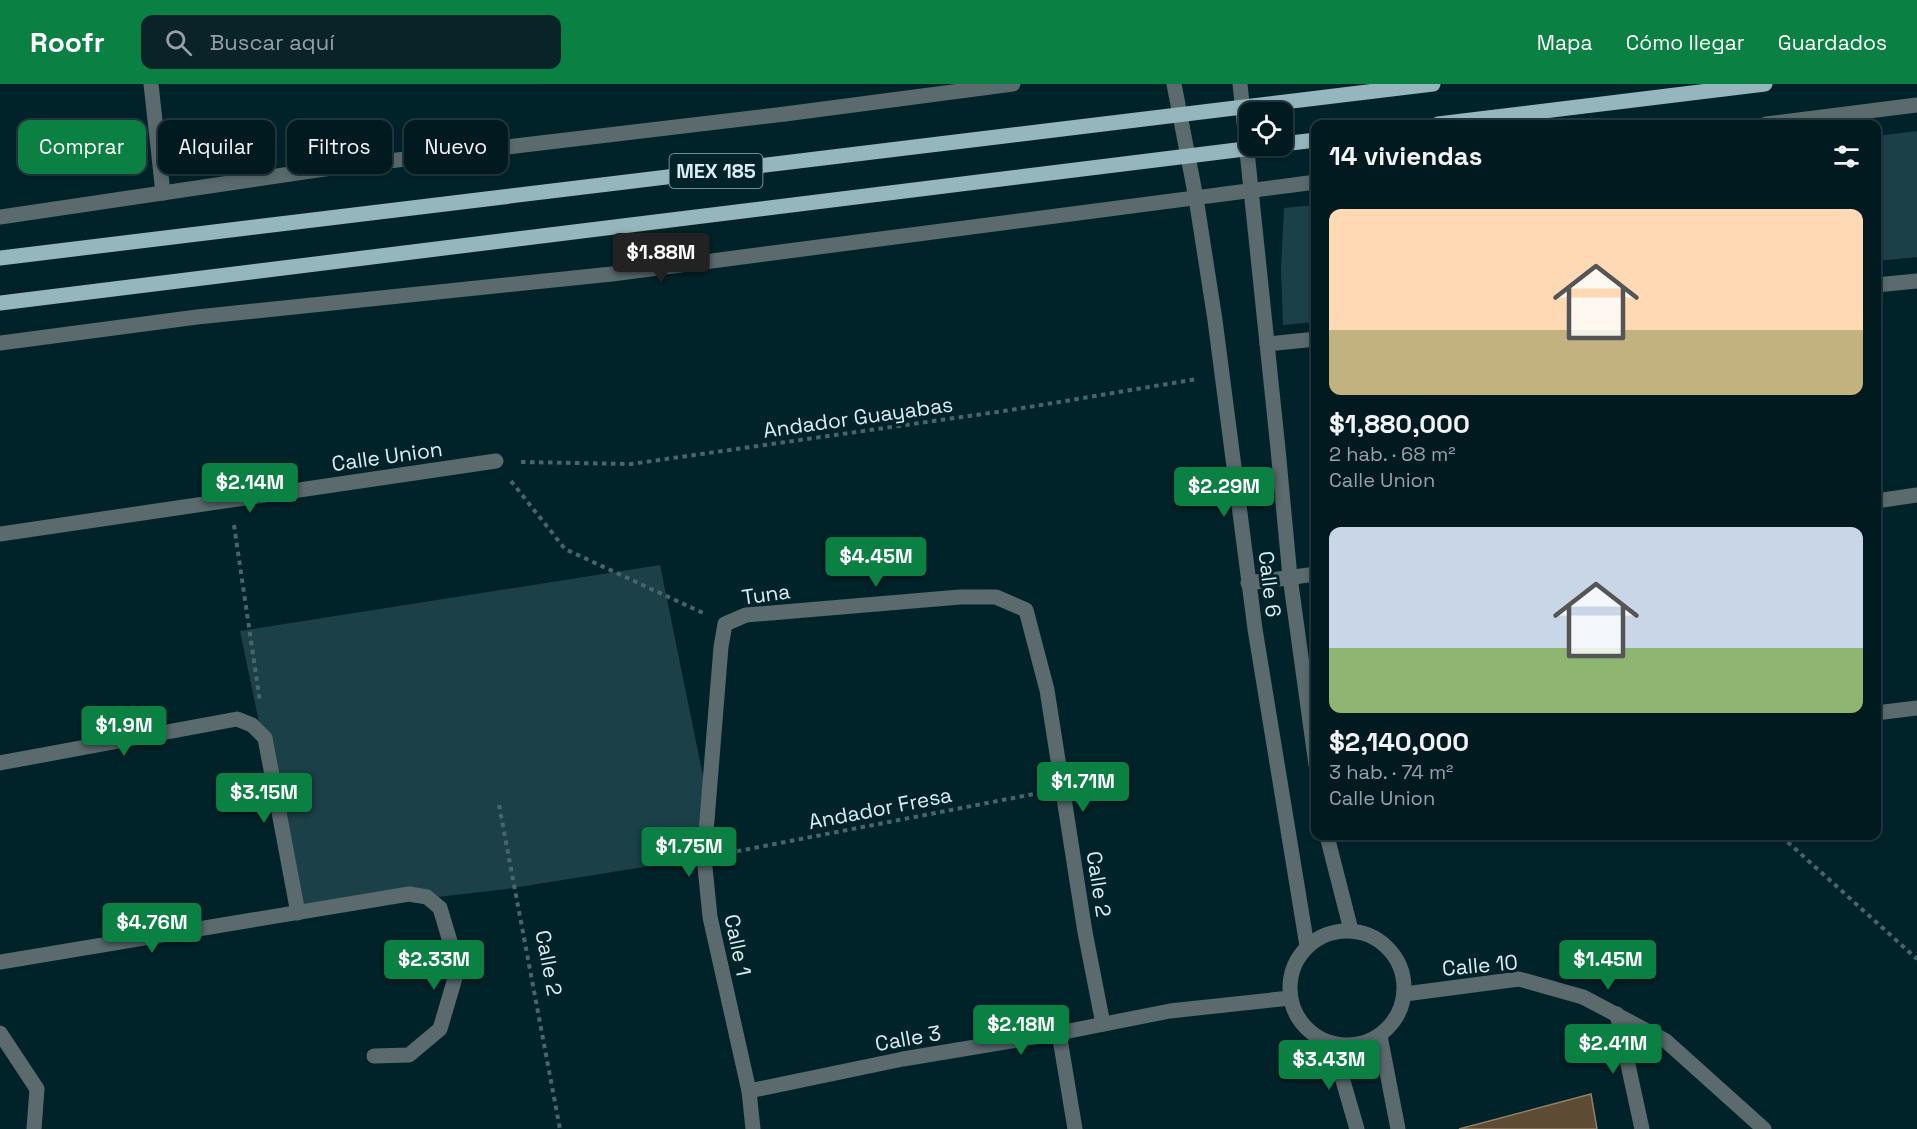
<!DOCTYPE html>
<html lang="es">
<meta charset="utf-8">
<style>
:root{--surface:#001a20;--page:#0a2329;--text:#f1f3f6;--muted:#95a1a5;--line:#22383e;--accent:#0b8043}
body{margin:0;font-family:"Space Grotesk",sans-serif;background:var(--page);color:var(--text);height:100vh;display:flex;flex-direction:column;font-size:22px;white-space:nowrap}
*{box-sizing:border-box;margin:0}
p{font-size:20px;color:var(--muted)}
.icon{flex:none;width:33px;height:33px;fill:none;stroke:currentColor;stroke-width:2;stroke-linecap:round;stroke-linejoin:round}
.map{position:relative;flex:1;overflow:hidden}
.side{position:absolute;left:1311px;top:36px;width:570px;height:720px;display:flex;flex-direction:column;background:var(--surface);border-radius:12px;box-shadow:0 3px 9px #0003,0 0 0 2px var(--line)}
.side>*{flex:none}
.top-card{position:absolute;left:18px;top:36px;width:570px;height:54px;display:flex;gap:12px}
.controls{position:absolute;left:1239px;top:18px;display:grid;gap:12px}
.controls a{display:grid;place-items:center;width:54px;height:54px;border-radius:12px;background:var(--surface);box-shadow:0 3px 9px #0003,0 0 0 2px var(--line);font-size:30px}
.price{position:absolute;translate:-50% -51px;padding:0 14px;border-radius:6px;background:var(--accent);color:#fff;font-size:20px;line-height:39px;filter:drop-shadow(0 2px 3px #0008)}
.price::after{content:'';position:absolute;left:50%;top:36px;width:18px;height:14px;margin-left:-9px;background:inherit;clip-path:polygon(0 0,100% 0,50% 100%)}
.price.on{background:#222;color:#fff}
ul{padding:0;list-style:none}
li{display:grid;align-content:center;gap:12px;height:318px;padding:0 18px}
li span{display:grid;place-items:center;height:186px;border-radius:12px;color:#555}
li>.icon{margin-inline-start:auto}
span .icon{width:108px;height:108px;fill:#fffc;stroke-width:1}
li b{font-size:26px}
h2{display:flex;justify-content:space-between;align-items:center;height:72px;padding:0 18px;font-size:26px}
.chip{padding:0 21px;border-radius:12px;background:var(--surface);box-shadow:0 3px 9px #0003,0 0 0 2px var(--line);font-size:21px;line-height:54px}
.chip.on{background:var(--accent);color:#fff}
header{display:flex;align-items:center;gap:36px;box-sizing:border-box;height:84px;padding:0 30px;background:var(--accent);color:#fff}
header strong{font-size:28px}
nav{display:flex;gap:33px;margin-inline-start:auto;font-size:21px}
.search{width:420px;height:54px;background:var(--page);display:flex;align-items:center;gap:15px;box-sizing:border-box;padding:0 21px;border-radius:12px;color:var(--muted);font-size:22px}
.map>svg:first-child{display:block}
</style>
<header>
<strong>Roofr</strong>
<div class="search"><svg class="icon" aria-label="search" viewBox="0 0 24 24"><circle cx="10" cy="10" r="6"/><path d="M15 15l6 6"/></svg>Buscar aquí</div>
<nav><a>Mapa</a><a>Cómo llegar</a><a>Guardados</a></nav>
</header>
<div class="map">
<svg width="1917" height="1045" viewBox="0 0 1917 1045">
<rect width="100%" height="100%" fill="#00232a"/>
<g fill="#1b4047">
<path d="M1917 47V173L1877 177V52Z"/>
<path d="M1315 121V238L1283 241 1281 184 1284 124Z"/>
<path d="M660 481 719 771 507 805 308 828 297 821 240 547Z"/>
</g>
<path fill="#5d4b33" stroke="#917e65" stroke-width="1.5" d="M1591 1010 1597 1045H1459Z"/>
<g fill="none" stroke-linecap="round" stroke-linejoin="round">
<g stroke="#47656b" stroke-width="4" stroke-dasharray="4.5 4.5" stroke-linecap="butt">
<path d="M521 378 631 380 1011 326 1197 295"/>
<path d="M511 397 565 465 703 529"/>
<path d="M234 441 260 618"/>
<path d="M499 721 560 1045"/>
<path d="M1781 752 1917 875"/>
<path d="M728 769 1039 709"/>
</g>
<g stroke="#5a6a6d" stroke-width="15">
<path d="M151 0 163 109"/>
<path d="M1174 0 1196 114 1215 236 1255 545 1307 862"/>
<path d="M1240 0 1278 365 1290 493 1316 681"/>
<path d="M1876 201 1917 197"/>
<path d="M1267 260 1316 255"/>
<path d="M1876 417 1917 411"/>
<path d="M0 450 496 377"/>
<path d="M1248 499 1316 490"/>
<path d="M1876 629 1917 624"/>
<path d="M0 679 237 635 252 641 265 654 298 829"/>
<path d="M1327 752 1351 846"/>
<circle cx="1347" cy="904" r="57"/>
<path d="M0 878 409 810 427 813 440 824 458 884 440 945 409 971 374 972"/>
<path d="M1405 910 1519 895 1583 913 1666 957 1764 1045"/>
<path d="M1617 930 1642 1045"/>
<path d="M0 949 37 1005 34 1045"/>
<path d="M1059 949 1075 1045"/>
<path d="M1380 952 1398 1045"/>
<path d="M1332 959 1357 1045"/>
<path d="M749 1007 903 975 1059 949 1170 927 1290 914"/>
<path d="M753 1045 749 1007 710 833 704 773 721 563 725 540 746 531 960 513H996L1026 526 1047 606 1085 848 1103 940"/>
</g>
<g stroke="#5a6a6d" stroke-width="15">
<path d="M1766 40 1917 21"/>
<path d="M0 133 338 83 785 30 1013 0"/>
<path d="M0 259 197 233 612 190 1316 98"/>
</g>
<g stroke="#96b6bd" stroke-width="15">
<path d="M1438 40 1765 0"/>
<path d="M1282 60 1316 56"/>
<path d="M0 174 1433 0"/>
<path d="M0 219 1269 62"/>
</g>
</g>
<g text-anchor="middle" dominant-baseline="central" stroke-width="6" stroke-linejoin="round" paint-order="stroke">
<rect fill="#00232a" stroke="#99b1b6" stroke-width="1.5" x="669.5" y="70" width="93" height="34" rx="4.5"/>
<g font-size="20" font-weight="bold" fill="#daeef2">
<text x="716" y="87">MEX 185</text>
</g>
<g font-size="21" fill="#daeef2" stroke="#00232a">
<text transform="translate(858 333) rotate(-8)">Andador Guayabas</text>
<text transform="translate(387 372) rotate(-8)">Calle Union</text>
<text transform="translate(1270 500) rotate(83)">Calle 6</text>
<text transform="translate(766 510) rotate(-8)">Tuna</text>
<text transform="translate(880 724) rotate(-11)">Andador Fresa</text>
<text transform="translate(1099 800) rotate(81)">Calle 2</text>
<text transform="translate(738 861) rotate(78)">Calle 1</text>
<text transform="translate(549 879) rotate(79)">Calle 2</text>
<text transform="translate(1480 881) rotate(-5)">Calle 10</text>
<text transform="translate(908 954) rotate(-10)">Calle 3</text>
</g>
</g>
</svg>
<div class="controls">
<a><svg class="icon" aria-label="locate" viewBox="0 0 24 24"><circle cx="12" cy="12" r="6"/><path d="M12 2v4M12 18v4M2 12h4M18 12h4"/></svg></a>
</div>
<b class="price on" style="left:661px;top:200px">$1.88M</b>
<b class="price" style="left:250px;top:430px">$2.14M</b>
<b class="price" style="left:1224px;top:434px">$2.29M</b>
<b class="price" style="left:876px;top:504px">$4.45M</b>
<b class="price" style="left:124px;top:673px">$1.9M</b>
<b class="price" style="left:1083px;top:729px">$1.71M</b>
<b class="price" style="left:264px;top:740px">$3.15M</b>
<b class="price" style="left:689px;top:794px">$1.75M</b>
<b class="price" style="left:152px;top:870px">$4.76M</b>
<b class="price" style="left:434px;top:907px">$2.33M</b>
<b class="price" style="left:1608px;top:907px">$1.45M</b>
<b class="price" style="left:1021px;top:972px">$2.18M</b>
<b class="price" style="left:1613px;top:991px">$2.41M</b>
<b class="price" style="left:1329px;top:1007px">$3.43M</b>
<div class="top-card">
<a class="chip on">Comprar</a>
<a class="chip">Alquilar</a>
<a class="chip">Filtros</a>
<a class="chip">Nuevo</a>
</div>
<section class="side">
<h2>14 viviendas<svg class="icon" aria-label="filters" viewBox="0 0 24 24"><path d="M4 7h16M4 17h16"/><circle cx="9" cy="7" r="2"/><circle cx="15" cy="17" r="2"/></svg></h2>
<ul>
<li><span style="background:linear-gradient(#ffd9b3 65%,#c2b280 0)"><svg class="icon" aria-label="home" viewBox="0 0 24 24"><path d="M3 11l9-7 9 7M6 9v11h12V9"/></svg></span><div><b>$1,880,000</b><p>2 hab. · 68 m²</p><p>Calle Union</p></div></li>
<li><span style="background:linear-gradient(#c9d6e8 65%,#8fb573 0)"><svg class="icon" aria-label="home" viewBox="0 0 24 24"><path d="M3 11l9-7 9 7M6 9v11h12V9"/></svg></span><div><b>$2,140,000</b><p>3 hab. · 74 m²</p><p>Calle Union</p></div></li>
</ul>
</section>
</div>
